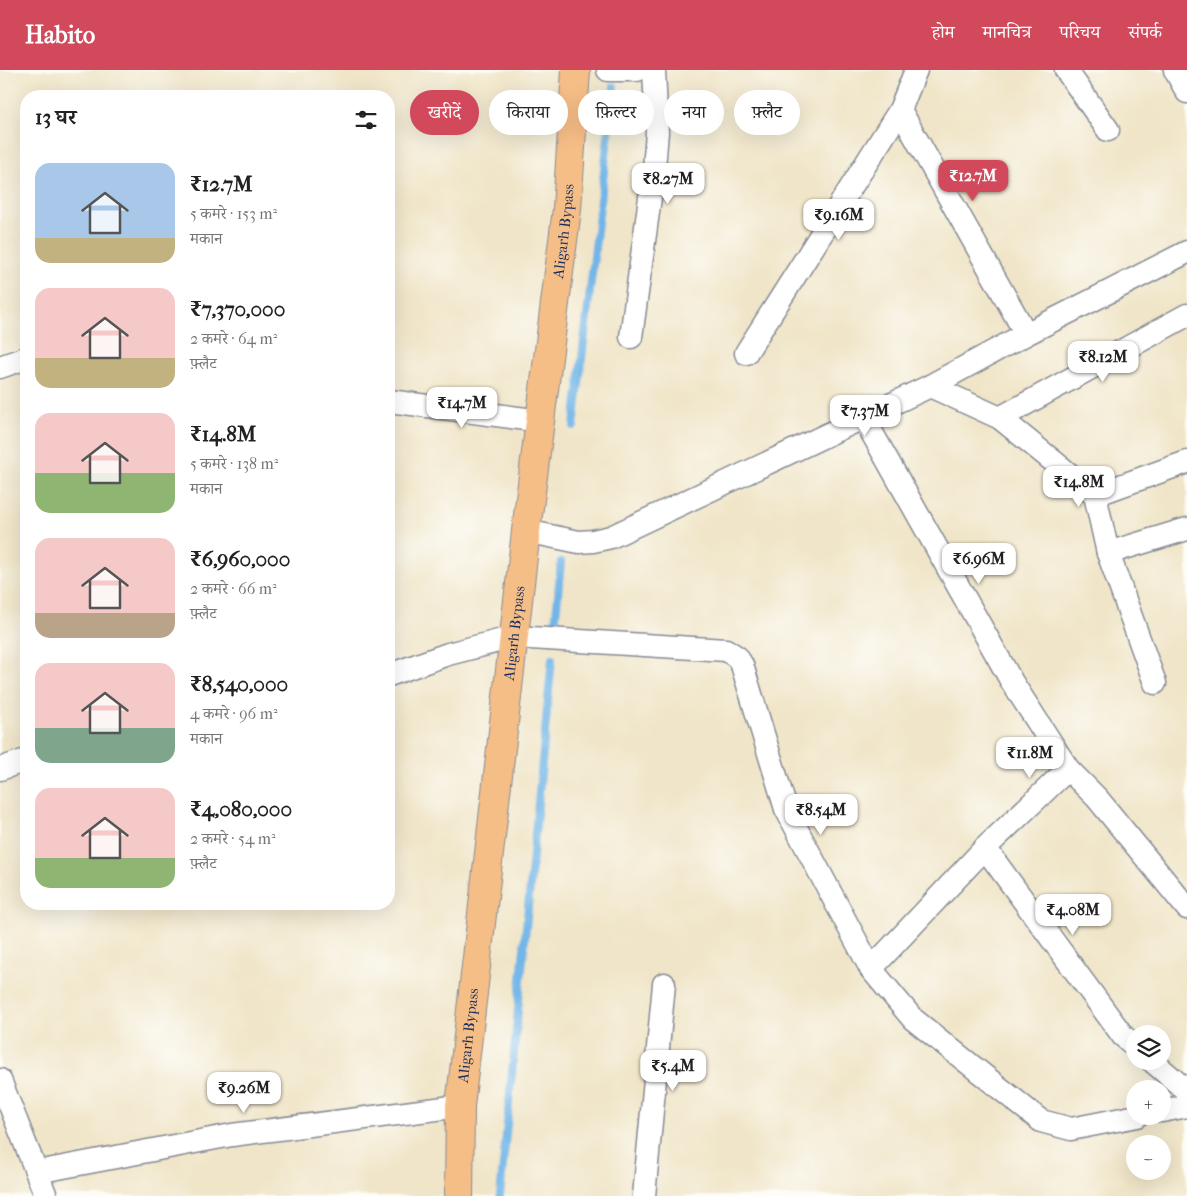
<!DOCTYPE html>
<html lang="hi">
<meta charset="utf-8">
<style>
:root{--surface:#fff;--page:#f2f2f2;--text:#222;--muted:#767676;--accent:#d1495b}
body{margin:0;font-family:"IM FELL French Canon","Noto Serif Devanagari",serif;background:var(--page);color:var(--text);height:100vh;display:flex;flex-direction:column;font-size:19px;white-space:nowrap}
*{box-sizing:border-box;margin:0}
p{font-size:16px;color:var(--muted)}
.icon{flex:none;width:28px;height:28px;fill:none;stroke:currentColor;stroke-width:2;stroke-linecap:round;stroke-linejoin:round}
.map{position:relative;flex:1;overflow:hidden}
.side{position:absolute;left:20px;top:20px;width:375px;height:820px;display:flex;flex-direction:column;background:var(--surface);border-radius:20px;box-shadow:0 5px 20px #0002}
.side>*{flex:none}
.hud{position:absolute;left:410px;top:20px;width:475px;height:45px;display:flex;gap:10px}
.fabs{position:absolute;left:1126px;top:955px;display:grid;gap:10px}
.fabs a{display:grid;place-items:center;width:45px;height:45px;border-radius:50%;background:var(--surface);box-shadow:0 5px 20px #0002;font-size:25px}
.price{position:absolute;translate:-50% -42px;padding:0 11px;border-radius:10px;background:#fff;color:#222;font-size:16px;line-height:32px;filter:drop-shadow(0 1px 2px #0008)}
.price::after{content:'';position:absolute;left:50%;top:30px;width:15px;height:11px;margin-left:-8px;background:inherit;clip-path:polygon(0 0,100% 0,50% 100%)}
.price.on{background:var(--accent);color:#fff}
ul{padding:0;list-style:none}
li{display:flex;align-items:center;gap:15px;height:125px;padding:0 15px}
li span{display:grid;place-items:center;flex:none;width:140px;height:100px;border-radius:15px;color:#555}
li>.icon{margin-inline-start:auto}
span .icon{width:60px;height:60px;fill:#fffc;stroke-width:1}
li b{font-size:21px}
h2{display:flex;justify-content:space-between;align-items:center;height:60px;padding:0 15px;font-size:21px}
.chip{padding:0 18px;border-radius:22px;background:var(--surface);box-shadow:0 5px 20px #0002;font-size:18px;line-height:45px}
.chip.on{background:var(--accent);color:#fff}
header{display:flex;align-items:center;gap:30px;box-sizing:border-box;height:70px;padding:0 25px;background:var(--accent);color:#fff}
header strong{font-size:24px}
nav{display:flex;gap:28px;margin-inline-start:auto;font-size:18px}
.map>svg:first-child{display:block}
</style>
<header>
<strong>Habito</strong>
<nav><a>होम</a><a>मानचित्र</a><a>परिचय</a><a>संपर्क</a></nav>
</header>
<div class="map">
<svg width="1187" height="1126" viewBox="0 0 1187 1126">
<rect width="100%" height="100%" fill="#fdfcf7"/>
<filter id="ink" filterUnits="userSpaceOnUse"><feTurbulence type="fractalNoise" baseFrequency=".02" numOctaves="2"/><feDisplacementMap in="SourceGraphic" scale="10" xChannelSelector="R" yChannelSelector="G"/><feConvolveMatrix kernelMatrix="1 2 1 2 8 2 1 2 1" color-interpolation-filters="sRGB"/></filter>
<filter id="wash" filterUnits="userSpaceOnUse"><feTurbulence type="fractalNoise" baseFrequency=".0096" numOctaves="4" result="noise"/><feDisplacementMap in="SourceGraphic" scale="20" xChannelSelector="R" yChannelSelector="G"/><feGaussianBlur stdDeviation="1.12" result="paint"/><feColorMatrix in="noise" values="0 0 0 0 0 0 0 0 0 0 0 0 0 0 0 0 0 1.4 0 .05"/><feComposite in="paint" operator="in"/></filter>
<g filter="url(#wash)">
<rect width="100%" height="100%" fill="#f0e5c8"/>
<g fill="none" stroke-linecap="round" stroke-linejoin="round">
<g stroke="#72b6e8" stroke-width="8">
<path d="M574 356 614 17"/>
<path d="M554 568 561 492"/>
<path d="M500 1126 552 589"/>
</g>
</g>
</g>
<g filter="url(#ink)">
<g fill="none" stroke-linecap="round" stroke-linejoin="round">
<defs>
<g id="minor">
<path d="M608 0H637"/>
<path d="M916 0 900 40 1026 264"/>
<path d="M1066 0 1108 60"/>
<path d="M1175 0 1187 22"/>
<path d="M631 267 654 98 657 62 654 0"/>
<path d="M746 283 900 40"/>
<path d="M0 297 26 288"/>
<path d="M930 316 1000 348 1095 425 1108 483 1155 613"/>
<path d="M389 331 541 351"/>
<path d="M863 347 1012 612 1068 699"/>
<path d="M1000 348 1187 245"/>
<path d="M1095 425 1187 392"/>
<path d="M526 461 579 472 593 471 611 467 930 316 1026 264 1187 182"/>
<path d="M1108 483 1187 459"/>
<path d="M389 605 448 584 514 567 726 580 737 587 742 595 786 739 871 899 913 949 1041 1051 1071 1059 1137 1046"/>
<path d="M0 699 26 690"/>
<path d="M985 778 1123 966 1135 976"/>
<path d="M871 899 985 778 1068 699 1097 728 1187 838"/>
<path d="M1152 991 1187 1021"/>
<path d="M0 1010 46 1126"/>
<path d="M1162 1041 1187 1036"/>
<path d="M37 1102 232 1065 460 1036"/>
<path d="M644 1126 664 914"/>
</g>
<g id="trunk">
<path id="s1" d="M459 1126 460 1036 526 461 567 139 576 0"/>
</g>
</defs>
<use href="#minor" stroke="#868a93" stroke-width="25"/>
<use href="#trunk" stroke="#868a93" stroke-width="30"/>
<use href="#minor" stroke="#fff" stroke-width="22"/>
<use href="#trunk" stroke="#f6be87" stroke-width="28"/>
</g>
</g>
<g text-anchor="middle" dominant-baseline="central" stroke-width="4" stroke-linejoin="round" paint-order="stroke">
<g font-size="15" fill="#1b2f5e" stroke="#fdfcf7">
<text stroke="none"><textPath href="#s1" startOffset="971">Aligarh Bypass</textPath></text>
<text stroke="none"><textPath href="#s1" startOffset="566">Aligarh Bypass</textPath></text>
<text stroke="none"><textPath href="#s1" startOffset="161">Aligarh Bypass</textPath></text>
</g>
</g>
</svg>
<div class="fabs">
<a><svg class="icon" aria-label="layers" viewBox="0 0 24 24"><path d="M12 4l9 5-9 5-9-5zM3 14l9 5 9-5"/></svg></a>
<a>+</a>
<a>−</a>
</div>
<b class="price on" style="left:973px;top:132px">₹12.7M</b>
<b class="price" style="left:668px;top:135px">₹8.27M</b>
<b class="price" style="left:839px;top:171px">₹9.16M</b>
<b class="price" style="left:1103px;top:313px">₹8.12M</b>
<b class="price" style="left:462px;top:359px">₹14.7M</b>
<b class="price" style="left:865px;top:367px">₹7.37M</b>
<b class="price" style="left:1079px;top:438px">₹14.8M</b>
<b class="price" style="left:979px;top:515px">₹6.96M</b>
<b class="price" style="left:1030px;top:709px">₹11.8M</b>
<b class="price" style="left:821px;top:766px">₹8.54M</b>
<b class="price" style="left:1073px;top:866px">₹4.08M</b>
<b class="price" style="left:673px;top:1022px">₹5.4M</b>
<b class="price" style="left:244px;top:1044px">₹9.26M</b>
<div class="hud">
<a class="chip on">खरीदें</a>
<a class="chip">किराया</a>
<a class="chip">फ़िल्टर</a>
<a class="chip">नया</a>
<a class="chip">फ़्लैट</a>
</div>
<section class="side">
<h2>13 घर<svg class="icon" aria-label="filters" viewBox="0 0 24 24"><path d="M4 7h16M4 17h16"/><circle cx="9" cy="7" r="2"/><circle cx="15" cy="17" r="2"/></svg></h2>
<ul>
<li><span style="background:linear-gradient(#a9c7e8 75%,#c2b280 0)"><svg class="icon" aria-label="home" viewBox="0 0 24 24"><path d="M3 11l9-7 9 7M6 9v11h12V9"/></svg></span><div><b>₹12.7M</b><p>5 कमरे · 153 m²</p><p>मकान</p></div></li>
<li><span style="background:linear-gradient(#f6c9c9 70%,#c2b280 0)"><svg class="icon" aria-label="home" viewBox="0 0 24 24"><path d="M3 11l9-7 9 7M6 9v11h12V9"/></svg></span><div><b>₹7,370,000</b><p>2 कमरे · 64 m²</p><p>फ़्लैट</p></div></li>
<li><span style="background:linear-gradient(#f6c9c9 60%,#8fb573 0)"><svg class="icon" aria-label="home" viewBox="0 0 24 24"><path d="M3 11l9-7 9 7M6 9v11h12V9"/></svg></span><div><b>₹14.8M</b><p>5 कमरे · 138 m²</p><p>मकान</p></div></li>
<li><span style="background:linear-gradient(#f6c9c9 75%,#b9a48a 0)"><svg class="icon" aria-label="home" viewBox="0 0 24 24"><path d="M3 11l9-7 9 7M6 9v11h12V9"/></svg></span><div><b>₹6,960,000</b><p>2 कमरे · 66 m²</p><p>फ़्लैट</p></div></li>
<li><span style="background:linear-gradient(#f6c9c9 65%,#7fa58c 0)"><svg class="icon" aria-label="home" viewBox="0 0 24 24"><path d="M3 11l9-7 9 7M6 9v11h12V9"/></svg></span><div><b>₹8,540,000</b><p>4 कमरे · 96 m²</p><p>मकान</p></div></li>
<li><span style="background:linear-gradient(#f6c9c9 70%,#8fb573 0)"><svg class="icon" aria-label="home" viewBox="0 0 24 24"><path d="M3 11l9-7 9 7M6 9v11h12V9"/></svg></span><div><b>₹4,080,000</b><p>2 कमरे · 54 m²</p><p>फ़्लैट</p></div></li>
</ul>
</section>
</div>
